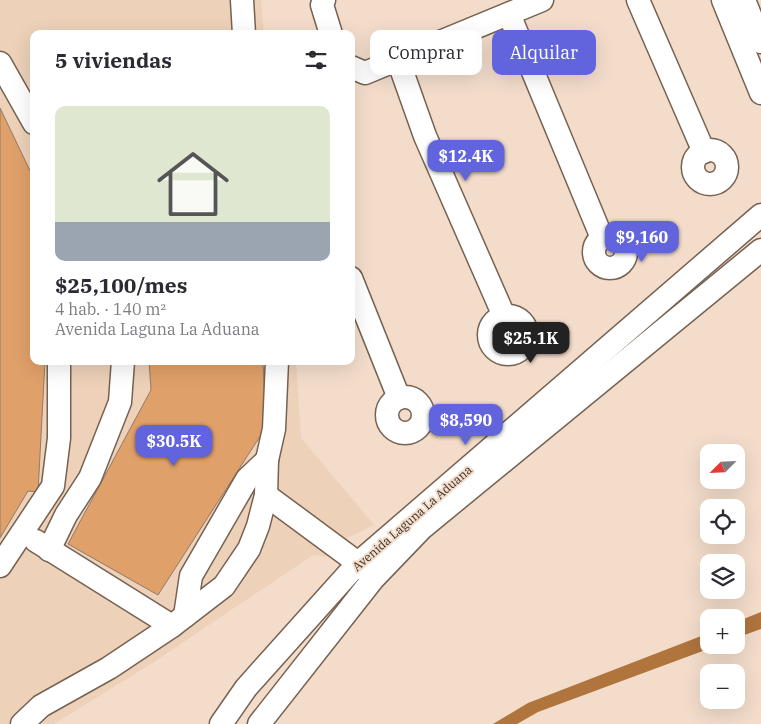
<!DOCTYPE html>
<html lang="es">
<meta charset="utf-8">
<style>
:root{--surface:#fff;--page:#f2f2f3;--text:#2b2b33;--muted:#7c7c81;--line:#e1e1e2;--accent:#6164dd}
body{margin:0;font-family:"IBM Plex Serif",serif;background:var(--page);color:var(--text);height:100vh;display:flex;flex-direction:column;font-size:19px;white-space:nowrap}
*{box-sizing:border-box;margin:0}
p{font-size:16px;color:var(--muted)}
.icon{flex:none;width:28px;height:28px;fill:none;stroke:currentColor;stroke-width:2;stroke-linecap:round;stroke-linejoin:round}
.map{position:relative;flex:1;overflow:hidden}
.side{position:absolute;left:30px;top:30px;width:325px;height:335px;display:flex;flex-direction:column;background:var(--surface);border-radius:10px;box-shadow:0 5px 20px #0002}
.side>*{flex:none}
.top-card{position:absolute;left:370px;top:30px;width:315px;height:45px;display:flex;gap:10px}
.needle{width:32px;rotate:246deg}
.buttons{position:absolute;left:700px;top:444px;display:grid;gap:10px}
.buttons a{display:grid;place-items:center;width:45px;height:45px;border-radius:10px;background:var(--surface);box-shadow:0 5px 20px #0002;font-size:25px}
.price{position:absolute;translate:-50% -42px;padding:0 11px;border-radius:10px;background:var(--accent);color:#fff;font-size:16px;line-height:32px;filter:drop-shadow(0 1px 2px #0008)}
.price::after{content:'';position:absolute;left:50%;top:30px;width:15px;height:11px;margin-left:-8px;background:inherit;clip-path:polygon(0 0,100% 0,50% 100%)}
.price.on{background:#222;color:#fff}
ul{padding:0;list-style:none}
li{display:grid;align-content:center;gap:10px;height:265px;padding:0 25px}
li+li{border-top:1px solid var(--line)}
li span{display:grid;place-items:center;height:155px;border-radius:10px;color:#555}
li>.icon{margin-inline-start:auto}
span .icon{width:90px;height:90px;fill:#fffc;stroke-width:1}
li b{font-size:21px}
h2{display:flex;justify-content:space-between;align-items:center;height:60px;padding:0 25px;font-size:21px}
.chip{padding:0 18px;border-radius:10px;background:var(--surface);box-shadow:0 5px 20px #0002;font-size:18px;line-height:45px}
.chip.on{background:var(--accent);color:#fff}
.map>svg:first-child{display:block}
</style>
<div class="map">
<svg width="761" height="724" viewBox="0 0 761 724">
<rect width="100%" height="100%" fill="#f3dcca"/>
<path fill="#edd1b9" d="M0 0H261L264 34H34V361H296L301 438 374 525 347 538 331 557 313 555 154 662 54 724H0Z"/>
<g fill="#b0743d">
<path d="M761 612V629L736 638V622Z"/>
<path d="M709 633V645H719L538 712 517 724H493L528 703Z"/>
</g>
<g fill="#e0a06a" stroke="#8f7a69">
<path d="M0 108 34 179V361H45L38 492 28 491 0 538Z"/>
<path d="M149 361H263L266 427 158 595 68 544 151 390Z"/>
</g>
<g fill="none" stroke-linecap="round" stroke-linejoin="round">
<defs>
<g id="minor">
<path d="M242 0 244 34"/>
<path d="M324 0 322 5 331 34"/>
<path d="M638 0 704 152"/>
<path d="M723 0 761 93"/>
<path d="M744 0 761 42"/>
<path d="M509 14 602 238"/>
<path d="M398 60 425 136 504 316"/>
<path d="M0 63 34 123"/>
<path d="M351 67 365 73 542 0"/>
<circle cx="710" cy="167" r="17"/>
<circle cx="610" cy="252" r="16"/>
<path d="M351 278 399 398"/>
<circle cx="508" cy="335" r="19"/>
<circle cx="405" cy="415" r="18"/>
<path d="M266 495 358 563 368 573"/>
<path d="M36 541 172 626"/>
<path d="M49 550 66 515 90 478 120 402 123 361"/>
<path d="M0 566 53 486 59 438V361"/>
<path d="M185 616 191 576 247 479 267 460"/>
<path d="M22 724 41 706 109 668 172 626 224 586 249 549 258 526 266 495 267 460 274 429 277 361"/>
<path d="M221 724 246 688 358 563 761 215"/>
<path d="M259 724 373 579 422 528 761 250"/>
</g>
</defs>
<use href="#minor" stroke="#766252" stroke-width="25"/>
<use href="#minor" stroke="#fff" stroke-width="22"/>
</g>
<g text-anchor="middle" dominant-baseline="central" stroke-width="4" stroke-linejoin="round" paint-order="stroke">
<g font-size="12" fill="#372f28" stroke="#f3dcca">
<text transform="translate(412 518) rotate(-41)">Avenida Laguna La Aduana</text>
</g>
</g>
</svg>
<div class="buttons">
<a><svg class="needle" viewBox="-14 -14 28 28"><path d="M0-13l5 13h-10z" fill="#e53935"/><path d="M0 13l5-13h-10z" fill="#7c7c81"/></svg></a>
<a><svg class="icon" aria-label="locate" viewBox="0 0 24 24"><circle cx="12" cy="12" r="6"/><path d="M12 2v4M12 18v4M2 12h4M18 12h4"/></svg></a>
<a><svg class="icon" aria-label="layers" viewBox="0 0 24 24"><path d="M12 4l9 5-9 5-9-5zM3 14l9 5 9-5"/></svg></a>
<a>+</a>
<a>−</a>
</div>
<b class="price" style="left:466px;top:182px">$12.4K</b>
<b class="price" style="left:642px;top:263px">$9,160</b>
<b class="price on" style="left:531px;top:364px">$25.1K</b>
<b class="price" style="left:466px;top:446px">$8,590</b>
<b class="price" style="left:174px;top:467px">$30.5K</b>
<div class="top-card">
<a class="chip">Comprar</a>
<a class="chip on">Alquilar</a>
</div>
<section class="side">
<h2>5 viviendas<svg class="icon" aria-label="filters" viewBox="0 0 24 24"><path d="M4 7h16M4 17h16"/><circle cx="9" cy="7" r="2"/><circle cx="15" cy="17" r="2"/></svg></h2>
<ul>
<li><span style="background:linear-gradient(#dfe7d0 75%,#9aa5b1 0)"><svg class="icon" aria-label="home" viewBox="0 0 24 24"><path d="M3 11l9-7 9 7M6 9v11h12V9"/></svg></span><div><b>$25,100/mes</b><p>4 hab. · 140 m²</p><p>Avenida Laguna La Aduana</p></div></li>
</ul>
</section>
</div>
